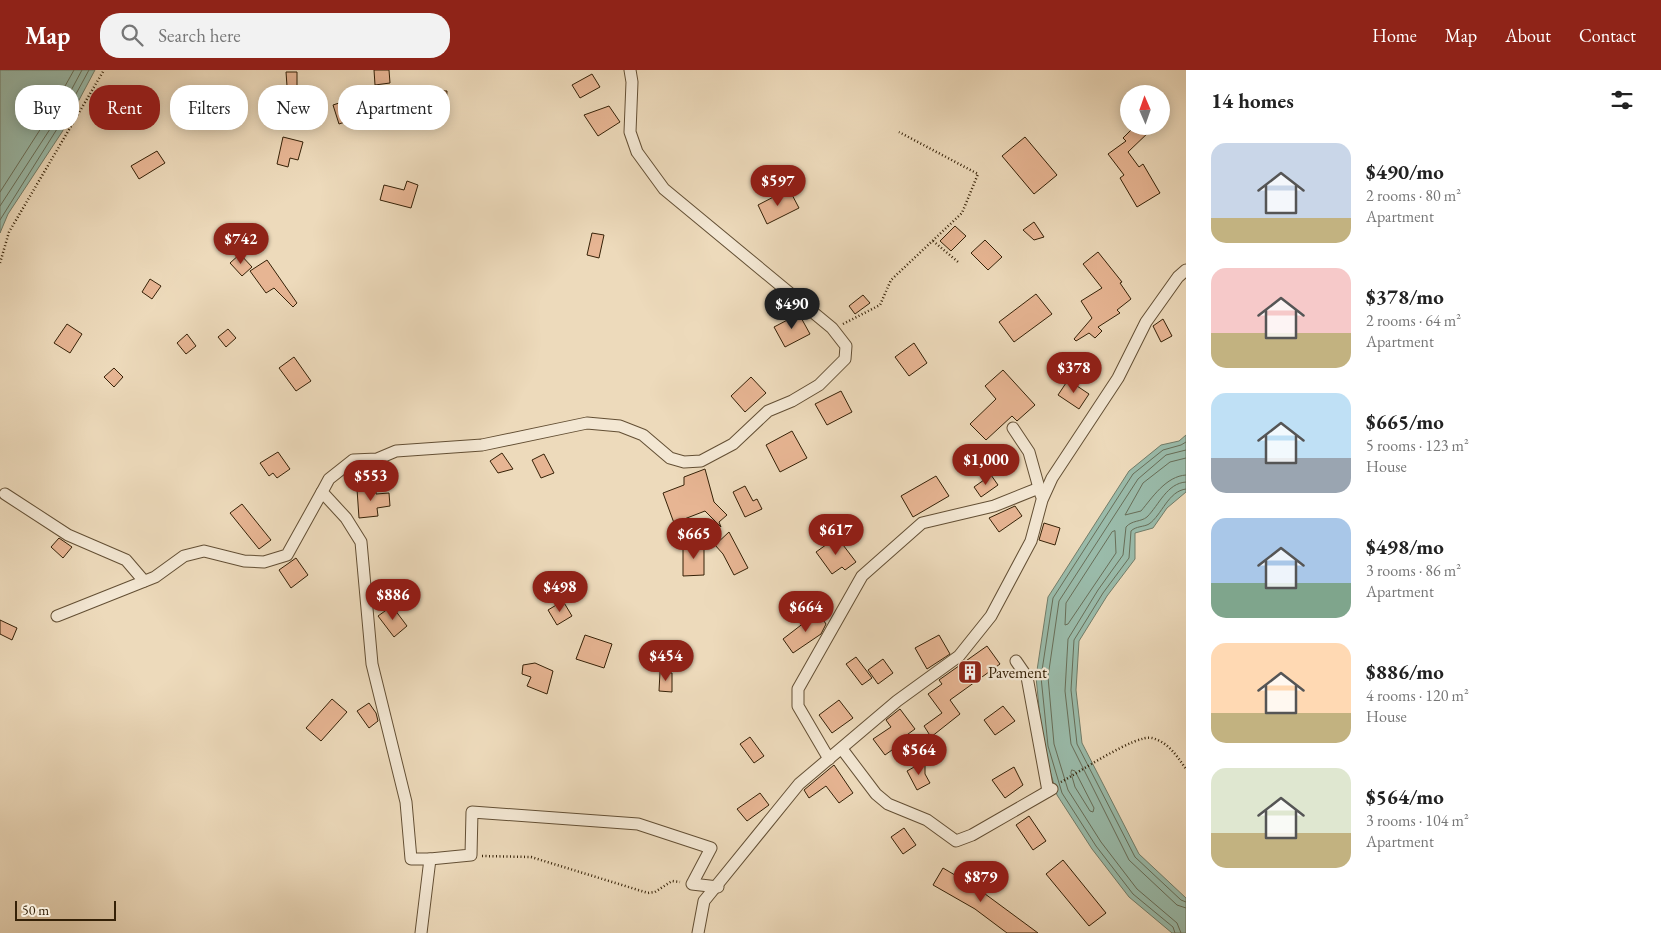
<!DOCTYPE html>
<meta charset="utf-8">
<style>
:root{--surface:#fff;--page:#f2f2f2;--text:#222;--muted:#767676;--accent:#8f2418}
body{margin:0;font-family:"EB Garamond",serif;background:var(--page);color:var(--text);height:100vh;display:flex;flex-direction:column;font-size:19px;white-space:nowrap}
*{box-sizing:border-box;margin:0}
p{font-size:16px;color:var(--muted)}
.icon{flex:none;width:28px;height:28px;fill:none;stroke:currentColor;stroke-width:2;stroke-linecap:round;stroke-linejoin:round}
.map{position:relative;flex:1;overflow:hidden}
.details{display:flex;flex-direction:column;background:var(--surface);width:475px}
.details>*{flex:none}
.hud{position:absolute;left:15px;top:15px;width:475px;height:45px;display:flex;gap:10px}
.needle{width:32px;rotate:358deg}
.fabs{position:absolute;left:1120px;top:15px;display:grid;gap:10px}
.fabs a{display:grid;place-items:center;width:50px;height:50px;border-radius:50%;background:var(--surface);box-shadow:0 2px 12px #0003;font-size:25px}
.scale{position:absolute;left:15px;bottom:12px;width:101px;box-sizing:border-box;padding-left:5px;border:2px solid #352107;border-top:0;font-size:14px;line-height:18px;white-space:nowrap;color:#352107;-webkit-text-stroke:4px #f3e7d3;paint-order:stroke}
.price{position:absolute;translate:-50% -42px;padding:0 11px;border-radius:18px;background:var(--accent);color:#fff;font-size:16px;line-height:32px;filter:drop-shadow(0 1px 2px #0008)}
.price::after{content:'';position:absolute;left:50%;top:30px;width:15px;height:11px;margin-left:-8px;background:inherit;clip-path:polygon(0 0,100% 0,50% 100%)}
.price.active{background:#222;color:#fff}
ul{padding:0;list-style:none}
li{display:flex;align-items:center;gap:15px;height:125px;padding:0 25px}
li span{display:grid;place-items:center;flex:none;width:140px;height:100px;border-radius:15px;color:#555}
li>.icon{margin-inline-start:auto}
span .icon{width:60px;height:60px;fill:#fffc;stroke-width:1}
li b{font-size:21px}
h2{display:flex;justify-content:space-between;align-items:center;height:60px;padding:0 25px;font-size:21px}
.pill{padding:0 18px;border-radius:20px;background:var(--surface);box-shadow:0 2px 12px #0003;font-size:18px;line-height:45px}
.pill.active{background:var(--accent);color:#fff}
header{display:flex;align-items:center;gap:30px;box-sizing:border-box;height:70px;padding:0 25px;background:var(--accent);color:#fff}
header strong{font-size:24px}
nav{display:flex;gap:28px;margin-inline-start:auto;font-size:18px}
.search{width:350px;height:45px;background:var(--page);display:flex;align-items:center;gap:12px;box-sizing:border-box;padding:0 18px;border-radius:20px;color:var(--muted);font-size:19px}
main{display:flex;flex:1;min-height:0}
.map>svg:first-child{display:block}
</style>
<header>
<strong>Map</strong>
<div class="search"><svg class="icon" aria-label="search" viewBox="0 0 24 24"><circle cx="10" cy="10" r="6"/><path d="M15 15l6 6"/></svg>Search here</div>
<nav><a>Home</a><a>Map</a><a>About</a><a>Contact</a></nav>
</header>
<main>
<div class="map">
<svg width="1186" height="863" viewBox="0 0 1186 863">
<rect width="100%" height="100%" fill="#eddabb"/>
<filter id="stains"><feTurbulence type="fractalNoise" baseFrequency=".004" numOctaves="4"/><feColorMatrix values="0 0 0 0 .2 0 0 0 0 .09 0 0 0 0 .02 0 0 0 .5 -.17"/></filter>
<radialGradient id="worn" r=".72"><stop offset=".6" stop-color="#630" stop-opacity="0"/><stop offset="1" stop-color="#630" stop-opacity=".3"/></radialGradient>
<g fill="#9abbaa" stroke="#727d69">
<path d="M0 0H95L62 62 8 144 0 163Z"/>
<path d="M1186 365V422L1167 438 1153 458 1135 463V489L1107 526 1079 571 1076 620 1082 673 1139 784 1186 828V863H1172L1129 827 1092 779 1057 725 1043 677 1036 607 1048 527 1129 401 1161 375 1179 371Z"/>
</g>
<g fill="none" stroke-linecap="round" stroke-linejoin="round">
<g stroke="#686e58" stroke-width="1">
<path d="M0 122 45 52 74 0"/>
<path d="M0 136 52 56 82 0"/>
<path d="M0 150 57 59 89 0"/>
<path d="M1186 388 1170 392 1143 413 1125 445 1141 441C1152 428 1166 406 1186 405"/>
<path d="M1186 412C1167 413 1159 435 1147 447 1141 452 1132 450 1126 457L1123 485 1098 520 1068 569 1065 621 1071 674 1129 790 1177 835 1186 838"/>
<path d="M1186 419C1168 421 1162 445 1149 454 1144 457 1136 456 1131 461L1129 488 1103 523 1074 570 1071 620 1077 674 1135 787 1181 830 1186 832"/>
<path d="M1115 461 1116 483 1068 554 1065 555 1066 533 1112 462Z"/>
<path d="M1072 700 1075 701 1094 738 1093 742 1090 741 1075 717 1071 703Z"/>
<path d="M1175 863 1173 857 1133 824 1096 776 1062 723 1048 676 1041 607 1053 528 1133 404 1163 380 1181 375 1186 372"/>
<path d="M1181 863 1177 853 1137 819 1101 772 1068 720 1054 674 1048 607 1059 531 1138 409 1166 385 1186 380"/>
</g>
</g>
<g fill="#e7b593" stroke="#352107">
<path d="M374 0H389L390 13 375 15Z"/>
<path d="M286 2H297V16H287Z"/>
<path d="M592 4 600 17 580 28 572 15Z"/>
<path d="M294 20 295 36 281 37 280 21Z"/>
<path d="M425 20 447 21 446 40H424Z"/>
<path d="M345 31 351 50 339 54 333 35Z"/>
<path d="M609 36 620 52 598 66 584 45Z"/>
<path d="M1146 56 1151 60 1128 82 1139 97 1143 94 1160 123 1137 137 1120 108 1124 105 1108 84 1126 71 1123 68 1132 59 1136 63Z"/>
<path d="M283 67 303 72 298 90 290 88 288 97 277 94Z"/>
<path d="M1025 67 1057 105 1034 124 1002 86Z"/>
<path d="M157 81 165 93 139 109 131 96Z"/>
<path d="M407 111 418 115 411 138 380 130 384 115 404 120Z"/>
<path d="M789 119 799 138 767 154 758 135Z"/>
<path d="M1034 152 1044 167 1034 170 1023 160Z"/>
<path d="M955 156 966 166 951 181 940 171Z"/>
<path d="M592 163 604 165 599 188 587 185Z"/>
<path d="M985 170 1002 187 988 200 971 183Z"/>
<path d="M1098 182 1122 212 1120 213 1131 229 1117 240 1120 243 1098 257 1102 261 1095 268 1089 263 1076 271 1074 269 1092 248 1081 231 1102 218 1083 194Z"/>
<path d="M240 184 252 197 242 206 230 193Z"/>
<path d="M267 190 297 233 293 237 274 218 266 223 250 201Z"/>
<path d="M150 209 161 216 152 229 142 222Z"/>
<path d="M1036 224 1052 244 1014 272 999 252Z"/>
<path d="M863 225 870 233 855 244 849 236Z"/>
<path d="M799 244 810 264 785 277 774 257Z"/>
<path d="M1163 249 1172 266 1161 272 1153 256Z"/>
<path d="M67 254 82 264 70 283 54 273Z"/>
<path d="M228 259 236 268 226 277 218 267Z"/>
<path d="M187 264 196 276 186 284 177 273Z"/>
<path d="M914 273 927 293 909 306 895 287Z"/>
<path d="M294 287 311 311 296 321 279 298Z"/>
<path d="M114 298 123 307 114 317 104 307Z"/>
<path d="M1003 300 1035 335 1017 351 1012 346 986 370 970 354 996 329 985 316Z"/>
<path d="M751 307 766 323 745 342 731 326Z"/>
<path d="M1068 310 1089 324 1079 339 1058 325Z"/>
<path d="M841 321 852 342 827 355 815 334Z"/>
<path d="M792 361 807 388 780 402 766 375Z"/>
<path d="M278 382 290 399 277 408 273 403 269 406 260 393Z"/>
<path d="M502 383 513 399 498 403 490 391Z"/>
<path d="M544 384 554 403 541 408 532 390Z"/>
<path d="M705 399 714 432 727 445 719 452 721 457 705 441 674 453 663 423 684 415V407Z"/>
<path d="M991 405 998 415 981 427 974 417Z"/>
<path d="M936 406 949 426 913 447 901 426Z"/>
<path d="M745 416 753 431 757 429 762 439 745 447 733 422Z"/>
<path d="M376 418V424L389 423 390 436 377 438 378 446 359 448 357 419Z"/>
<path d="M242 434 271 470 259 479 230 443Z"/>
<path d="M1015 436 1022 446 999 462 989 448Z"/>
<path d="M1044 453 1060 458 1055 475 1039 470Z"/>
<path d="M729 462 748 498 734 505 723 484 715 475Z"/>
<path d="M837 467 856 492 845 500 842 497 832 504 816 482Z"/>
<path d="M59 468 72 477 63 488 51 477Z"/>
<path d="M704 475V505L683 506V476Z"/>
<path d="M296 488 308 505 291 518 279 500Z"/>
<path d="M563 531 572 546 557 555 548 540Z"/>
<path d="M392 536 407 556 394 567 378 546Z"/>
<path d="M818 542 826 554 821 564 793 583 783 569Z"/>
<path d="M0 550 17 558 12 570 0 564Z"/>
<path d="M585 565 612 574 604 598 576 589Z"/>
<path d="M939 565 950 584 927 599 915 578Z"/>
<path d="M987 576 1000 594 950 630 960 644 931 667 924 656 942 643 928 624 942 614 939 610Z"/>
<path d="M856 587 872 608 862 615 846 594Z"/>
<path d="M883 589 893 603 878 614 868 600Z"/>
<path d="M535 593 553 601 547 624 527 616 531 607 522 604 523 595Z"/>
<path d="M660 602 672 603V622L659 621Z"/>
<path d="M332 629 347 642 321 671 306 658Z"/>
<path d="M839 630 853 648 832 663 819 645Z"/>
<path d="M369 633 376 643 378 651 369 658 357 641Z"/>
<path d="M1003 636 1015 651 995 665 984 650Z"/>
<path d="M900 639 915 659 897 672 899 675 885 685 873 669 891 657 886 650Z"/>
<path d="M750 667 764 686 754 693 740 674Z"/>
<path d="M925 691V704L930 713 917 720 907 701Z"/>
<path d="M834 695 853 723 839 733 826 716 809 728 804 720Z"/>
<path d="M1014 697 1023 715 1005 728 992 710Z"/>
<path d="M760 723 769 735 747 751 737 739Z"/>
<path d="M1029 746 1046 771 1033 780 1016 755Z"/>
<path d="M904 758 916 775 903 784 891 767Z"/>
<path d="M1063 790 1106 843 1089 856 1046 804Z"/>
<path d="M943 798 977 818 1038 863H1007L975 839 933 815Z"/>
</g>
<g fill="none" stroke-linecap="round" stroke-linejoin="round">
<defs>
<g id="minor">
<path d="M630 0 632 12 630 62 637 82 664 119 832 258 846 276 845 289 819 315 792 331 768 341 733 374 701 391 684 392 670 388 643 365 620 356 587 353 482 375 396 381 377 389 353 390 329 409 322 422 346 448 361 472 372 594 406 732 411 789H430L471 785 472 742 638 754 711 778 692 814 718 817"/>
<path d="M1013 358 1029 382 1041 425"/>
<path d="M5 424 68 465 126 490 144 511"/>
<path d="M57 546 155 507 184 486 204 481 244 491 264 492 287 485 322 422"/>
<path d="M1016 591 1027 607 1048 721"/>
<path d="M842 679 876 724 888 734 927 750 956 771 972 765 1052 719"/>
<path d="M829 689 798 636V619L862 506 922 453 994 436 1039 418"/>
<path d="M421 863 430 789"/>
<path d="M698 863 704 831 799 714 897 631 959 586 991 546 1031 471 1042 430 1052 408 1118 308 1146 252 1178 207 1186 200"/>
</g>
</defs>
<use href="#minor" stroke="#634f34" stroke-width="13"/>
<g stroke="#352107" stroke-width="2.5" stroke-dasharray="1 2.5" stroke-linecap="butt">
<path d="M933 171 958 192"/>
<path d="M0 193 9 162 104 0"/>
<path d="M843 254 880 235 891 210 962 143 978 104 899 62"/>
<path d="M1061 712C1078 703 1136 664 1152 668 1168 672 1177 686 1186 699"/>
<path d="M482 786 531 787 648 823 655 822 672 811 680 812"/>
</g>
<use href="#minor" stroke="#f3e7d3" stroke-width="11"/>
</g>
<defs>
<symbol id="building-square" viewBox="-11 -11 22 22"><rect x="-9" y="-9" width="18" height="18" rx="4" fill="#8f2418" stroke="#f3e7d3"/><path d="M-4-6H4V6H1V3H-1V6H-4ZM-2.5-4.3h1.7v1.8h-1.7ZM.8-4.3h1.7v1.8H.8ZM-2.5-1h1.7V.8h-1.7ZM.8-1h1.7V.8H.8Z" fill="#fff"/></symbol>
</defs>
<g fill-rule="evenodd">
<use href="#building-square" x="956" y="588" width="28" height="28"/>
</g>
<g text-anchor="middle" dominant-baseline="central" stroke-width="4.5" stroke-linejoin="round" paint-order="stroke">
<g font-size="16" fill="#352107" stroke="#f3e7d3" text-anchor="start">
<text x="988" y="602">Pavement</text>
</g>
</g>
<rect width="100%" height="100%" filter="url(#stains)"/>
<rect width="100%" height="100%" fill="url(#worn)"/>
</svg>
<div class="fabs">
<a><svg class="needle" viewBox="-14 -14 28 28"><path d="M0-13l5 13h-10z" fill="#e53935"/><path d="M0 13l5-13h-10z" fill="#767676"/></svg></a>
</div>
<div class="scale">50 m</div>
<b class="price" style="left:778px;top:137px">$597</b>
<b class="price" style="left:241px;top:195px">$742</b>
<b class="price active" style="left:792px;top:260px">$490</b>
<b class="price" style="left:1074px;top:324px">$378</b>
<b class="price" style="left:986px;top:416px">$1,000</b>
<b class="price" style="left:371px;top:432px">$553</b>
<b class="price" style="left:836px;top:486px">$617</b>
<b class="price" style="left:694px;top:490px">$665</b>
<b class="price" style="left:560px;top:543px">$498</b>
<b class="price" style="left:393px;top:551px">$886</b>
<b class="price" style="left:806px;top:563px">$664</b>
<b class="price" style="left:666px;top:612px">$454</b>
<b class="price" style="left:919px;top:706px">$564</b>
<b class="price" style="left:981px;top:833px">$879</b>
<div class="hud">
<a class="pill">Buy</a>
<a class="pill active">Rent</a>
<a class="pill">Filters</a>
<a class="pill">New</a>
<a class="pill">Apartment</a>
</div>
</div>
<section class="details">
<h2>14 homes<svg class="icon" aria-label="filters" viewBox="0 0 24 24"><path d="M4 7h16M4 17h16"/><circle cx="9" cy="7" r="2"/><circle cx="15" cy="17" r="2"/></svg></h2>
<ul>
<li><span style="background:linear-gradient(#c9d6e8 75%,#c2b280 0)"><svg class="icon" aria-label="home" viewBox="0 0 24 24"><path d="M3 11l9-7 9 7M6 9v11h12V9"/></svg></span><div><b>$490/mo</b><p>2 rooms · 80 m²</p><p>Apartment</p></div></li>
<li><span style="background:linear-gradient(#f6c9c9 65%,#c2b280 0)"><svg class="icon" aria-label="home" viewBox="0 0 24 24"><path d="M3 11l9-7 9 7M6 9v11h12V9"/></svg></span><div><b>$378/mo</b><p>2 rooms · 64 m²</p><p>Apartment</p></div></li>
<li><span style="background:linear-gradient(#bfe0f5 65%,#9aa5b1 0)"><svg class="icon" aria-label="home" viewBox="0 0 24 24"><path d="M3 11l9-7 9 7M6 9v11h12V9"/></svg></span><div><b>$665/mo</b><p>5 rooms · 123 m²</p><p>House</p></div></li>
<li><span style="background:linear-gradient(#a9c7e8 65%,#7fa58c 0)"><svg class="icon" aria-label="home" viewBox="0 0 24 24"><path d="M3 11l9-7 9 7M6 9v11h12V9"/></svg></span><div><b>$498/mo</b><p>3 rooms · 86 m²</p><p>Apartment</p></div></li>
<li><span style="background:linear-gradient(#ffd9b3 70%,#c2b280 0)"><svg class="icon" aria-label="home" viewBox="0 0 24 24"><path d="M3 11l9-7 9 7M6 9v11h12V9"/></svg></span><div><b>$886/mo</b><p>4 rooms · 120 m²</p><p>House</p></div></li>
<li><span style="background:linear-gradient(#dfe7d0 65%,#c2b280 0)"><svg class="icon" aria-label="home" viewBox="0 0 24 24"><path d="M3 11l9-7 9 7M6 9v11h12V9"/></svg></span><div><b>$564/mo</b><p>3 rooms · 104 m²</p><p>Apartment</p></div></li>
</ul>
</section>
</main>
